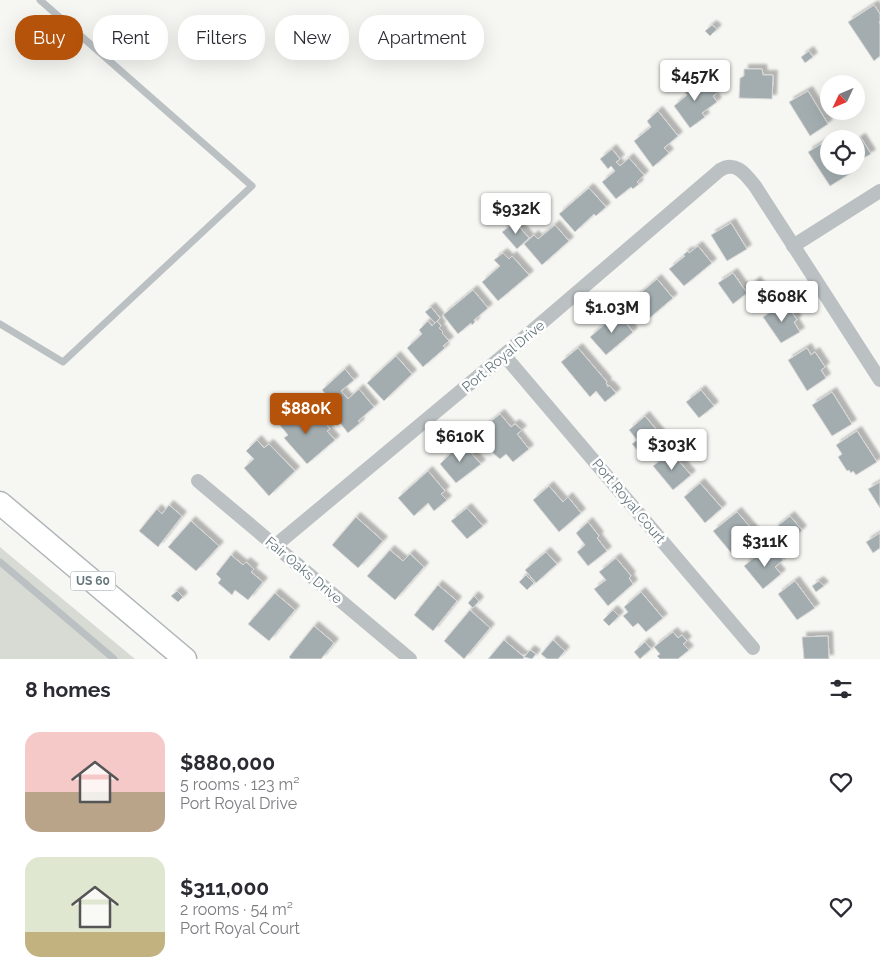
<!DOCTYPE html>
<meta charset="utf-8">
<style>
:root{--surface:#fff;--page:#f7f7f7;--text:#2b2b33;--muted:#7c7c81;--accent:#b45309}
body{margin:0;font-family:Raleway,sans-serif;background:var(--page);color:var(--text);height:100vh;display:flex;flex-direction:column;font-size:19px;white-space:nowrap}
*{box-sizing:border-box;margin:0}
p{font-size:16px;color:var(--muted)}
.icon{flex:none;width:28px;height:28px;fill:none;stroke:currentColor;stroke-width:2;stroke-linecap:round;stroke-linejoin:round}
.map{position:relative;height:659px;overflow:hidden}
.details{display:flex;flex-direction:column;background:var(--surface);flex:1}
.details>*{flex:none}
.guide{position:absolute;left:15px;top:15px;width:500px;height:45px;display:flex;gap:10px}
.needle{width:32px;rotate:226deg}
.tools{position:absolute;left:820px;top:75px;display:grid;gap:10px}
.tools a{display:grid;place-items:center;width:45px;height:45px;border-radius:50%;background:var(--surface);box-shadow:0 5px 20px #0002;font-size:25px}
.price{position:absolute;translate:-50% -42px;padding:0 11px;border-radius:5px;background:#fff;color:#222;font-size:16px;line-height:32px;filter:drop-shadow(0 1px 2px #0008)}
.price::after{content:'';position:absolute;left:50%;top:30px;width:15px;height:11px;margin-left:-8px;background:inherit;clip-path:polygon(0 0,100% 0,50% 100%)}
.price.current{background:var(--accent);color:#fff}
ul{padding:0;list-style:none}
li{display:flex;align-items:center;gap:15px;height:125px;padding:0 25px}
li span{display:grid;place-items:center;flex:none;width:140px;height:100px;border-radius:15px;color:#555}
li>.icon{margin-inline-start:auto}
span .icon{width:60px;height:60px;fill:#fffc;stroke-width:1}
li b{font-size:21px}
h2{display:flex;justify-content:space-between;align-items:center;height:60px;padding:0 25px;font-size:21px}
.pill{padding:0 18px;border-radius:20px;background:var(--surface);box-shadow:0 5px 20px #0002;font-size:18px;line-height:45px}
.pill.current{background:var(--accent);color:#fff}
.map>svg:first-child{display:block}
</style>
<div class="map">
<svg width="880" height="659" viewBox="0 0 880 659">
<defs>
<filter id="shadow"><feDropShadow dx="4.5" dy="-4.5" stdDeviation="1" flood-color="#0004"/></filter>
</defs>
<rect width="100%" height="100%" fill="#f6f6f3"/>
<path fill="#d7dbd3" d="M0 547 7 553 135 659H0Z"/>
<g fill="#a3adb0" stroke="#d8d7d6" filter="url(#shadow)">
<path d="M874 5 880 14V21L879 22 880 24V56L874 61 848 22Z"/>
<path d="M712 25 717 29 710 36 705 31Z"/>
<path d="M809 51 813 57 805 63 801 57Z"/>
<path d="M744 69H762L763 75H773L772 99 739 98 740 78 744 76Z"/>
<path d="M697 77 711 92 715 89 718 92 713 96 717 102 702 113 705 117 690 128 674 106 687 95 682 88Z"/>
<path d="M808 91 828 124 810 136 789 102Z"/>
<path d="M658 111 678 136 664 148 669 153 653 167 634 141 651 127 647 121Z"/>
<path d="M861 138 871 154 856 162V141Z"/>
<path d="M829 139V166H846L851 173 830 186 808 152Z"/>
<path d="M612 149 620 159 616 162 620 166 629 158 644 175 637 182 639 184 633 189 631 187 616 199 602 182 615 171 611 166 608 169 600 159Z"/>
<path d="M589 188 606 207 596 216 594 214 575 232 559 214Z"/>
<path d="M515 222 529 238 517 249 502 232Z"/>
<path d="M731 223 747 249 727 261 711 235Z"/>
<path d="M555 225 569 241 542 265 524 244 534 235 538 239Z"/>
<path d="M698 246 712 263 684 286 669 269 685 256 683 255 688 251 689 253Z"/>
<path d="M503 253 509 259 512 256 529 275 498 301 482 282 500 266 494 260Z"/>
<path d="M733 273 747 293 733 304 718 283Z"/>
<path d="M657 279 673 298 646 321 630 302Z"/>
<path d="M756 281 762 289 756 294 750 286Z"/>
<path d="M473 290 488 308 474 320 475 322 472 325 471 323 458 334 443 315Z"/>
<path d="M783 304 789 313 791 311 797 320 794 322 800 332 781 343 763 317Z"/>
<path d="M431 307 440 318 435 323 425 312Z"/>
<path d="M618 313 633 332 606 355 590 337Z"/>
<path d="M428 321 432 326 437 321 441 326 439 328 443 332 442 333 449 341 443 346 445 348 423 367 407 348 422 334 419 330Z"/>
<path d="M578 348 607 382 606 383 608 387 609 385 616 393 605 402 596 391 590 397 561 362Z"/>
<path d="M807 348 811 355 815 352 825 367 821 370 826 378 807 391 788 360Z"/>
<path d="M396 356 412 374 384 401 367 383Z"/>
<path d="M345 369 354 380 341 391 348 399 359 389 374 407 358 421 360 423 348 433 324 403 330 399 322 390Z"/>
<path d="M701 390 714 406 699 418 686 402Z"/>
<path d="M832 392 852 424 832 436 812 405Z"/>
<path d="M298 407 308 419 313 415 319 422 322 419 330 429 327 431 335 440 307 464 284 438 288 435 279 424Z"/>
<path d="M500 414 511 427 515 424 522 430 517 434 529 449 513 462 506 454 500 459 494 454 490 447 495 443 483 428Z"/>
<path d="M645 416 665 440 644 458 632 444 637 440 629 430Z"/>
<path d="M857 431 877 462 856 475 853 471 851 473 849 470 847 471 838 457 842 454 836 445Z"/>
<path d="M257 440 264 448 269 444 295 471 269 496 244 468 254 459 246 451Z"/>
<path d="M463 444 481 464 456 483 440 464 453 451Z"/>
<path d="M671 452 691 475 673 490 653 466Z"/>
<path d="M428 471 445 491 441 494 447 500 434 511 428 503 414 516 398 498Z"/>
<path d="M880 482V508L868 489Z"/>
<path d="M700 483 722 508 705 523 684 497Z"/>
<path d="M549 486 563 502 568 497 581 513 559 532 533 500Z"/>
<path d="M169 505 182 516 158 547 139 531 157 509 162 514Z"/>
<path d="M467 508 483 526 467 539 451 521Z"/>
<path d="M737 512 757 535 733 555 713 531Z"/>
<path d="M790 516 802 530 787 544 774 529Z"/>
<path d="M356 517 383 541 358 568 332 545Z"/>
<path d="M191 521 219 546 196 571 168 547Z"/>
<path d="M588 522 599 536 597 538 607 551 588 566 577 552 585 545 576 533Z"/>
<path d="M880 533V548L873 553 866 542Z"/>
<path d="M774 549 783 560 775 567 781 574 763 589 744 566 762 551 766 556Z"/>
<path d="M390 550 403 561 410 554 424 567 395 600 367 576Z"/>
<path d="M546 552 557 564 536 583 525 570Z"/>
<path d="M231 555 243 565 246 562 254 569 251 572 263 582 248 600 235 590 232 595 218 583 221 579 216 574Z"/>
<path d="M616 558 631 576 629 578 633 584 608 606 594 589 606 580 599 572Z"/>
<path d="M526 575 534 583 527 590 519 582Z"/>
<path d="M795 581 815 608 797 620 778 594Z"/>
<path d="M819 581 824 586 816 592 812 586Z"/>
<path d="M438 585 457 601 433 631 414 615Z"/>
<path d="M177 591 183 597 178 602 171 596Z"/>
<path d="M641 592 663 618 646 632 638 623 633 627 623 616 628 612 624 607Z"/>
<path d="M275 593 295 610 269 641 248 624Z"/>
<path d="M474 596 479 601 473 608 468 603Z"/>
<path d="M470 610 490 628 464 659 444 641Z"/>
<path d="M613 610 619 616 609 626 603 620Z"/>
<path d="M314 626 334 643 321 659H291L289 657Z"/>
<path d="M673 632 678 638 682 635 687 641 683 644 689 650 678 659H660L657 656 660 654 654 647Z"/>
<path d="M828 636 829 659H804L802 637Z"/>
<path d="M504 640 524 657 530 650 536 654 532 659 524 657 523 659H488Z"/>
<path d="M553 640 565 651 558 659H547L541 654Z"/>
<path d="M645 642 651 649 640 659 634 652Z"/>
</g>
<g fill="none" stroke-linecap="round" stroke-linejoin="round">
<defs>
<path id="primary" d="M0 503 185 659"/>
</defs>
<use href="#primary" stroke="#afb5b8" stroke-width="25"/>
<g stroke="#bbc1c3" stroke-width="7">
<path d="M0 324 63 362 252 186 40 0"/>
<path d="M0 562 114 659"/>
</g>
<g stroke="#bbc1c3" stroke-width="14">
<path d="M793 246 880 191"/>
<path d="M504 355 753 648"/>
<path d="M198 481 410 659"/>
<path d="M276 545 504 355 720 170C736 160 746 175 755 186L880 380"/>
</g>
<use href="#primary" stroke="#fff" stroke-width="22"/>
</g>
<g text-anchor="middle" dominant-baseline="central" stroke-width="5" stroke-linejoin="round" paint-order="stroke">
<rect fill="#fff" stroke="#929fa3" stroke-width="1" x="70.5" y="571.5" width="45" height="19" rx="4"/>
<g font-size="12" font-weight="bold" fill="#64767c">
<text x="93" y="581">US 60</text>
</g>
<g font-size="14" fill="#64767c" stroke="#fff">
<text transform="translate(503 356) rotate(-40)">Port Royal Drive</text>
<text transform="translate(629 501) rotate(50)">Port Royal Court</text>
<text transform="translate(304 570) rotate(40)">Fair Oaks Drive</text>
</g>
</g>
</svg>
<div class="tools">
<a><svg class="needle" viewBox="-14 -14 28 28"><path d="M0-13l5 13h-10z" fill="#e53935"/><path d="M0 13l5-13h-10z" fill="#7c7c81"/></svg></a>
<a><svg class="icon" aria-label="locate" viewBox="0 0 24 24"><circle cx="12" cy="12" r="6"/><path d="M12 2v4M12 18v4M2 12h4M18 12h4"/></svg></a>
</div>
<b class="price" style="left:695px;top:102px">$457K</b>
<b class="price" style="left:516px;top:235px">$932K</b>
<b class="price" style="left:782px;top:323px">$608K</b>
<b class="price" style="left:612px;top:334px">$1.03M</b>
<b class="price current" style="left:306px;top:435px">$880K</b>
<b class="price" style="left:460px;top:463px">$610K</b>
<b class="price" style="left:672px;top:471px">$303K</b>
<b class="price" style="left:765px;top:568px">$311K</b>
<div class="guide">
<a class="pill current">Buy</a>
<a class="pill">Rent</a>
<a class="pill">Filters</a>
<a class="pill">New</a>
<a class="pill">Apartment</a>
</div>
</div>
<section class="details">
<h2>8 homes<svg class="icon" aria-label="filters" viewBox="0 0 24 24"><path d="M4 7h16M4 17h16"/><circle cx="9" cy="7" r="2"/><circle cx="15" cy="17" r="2"/></svg></h2>
<ul>
<li><span style="background:linear-gradient(#f6c9c9 60%,#b9a48a 0)"><svg class="icon" aria-label="home" viewBox="0 0 24 24"><path d="M3 11l9-7 9 7M6 9v11h12V9"/></svg></span><div><b>$880,000</b><p>5 rooms · 123 m²</p><p>Port Royal Drive</p></div><svg class="icon" aria-label="heart" viewBox="0 0 24 24"><path d="M12 20l-8-8c-3-5 5-10 8-4 3-6 11-1 8 4z"/></svg></li>
<li><span style="background:linear-gradient(#dfe7d0 75%,#c2b280 0)"><svg class="icon" aria-label="home" viewBox="0 0 24 24"><path d="M3 11l9-7 9 7M6 9v11h12V9"/></svg></span><div><b>$311,000</b><p>2 rooms · 54 m²</p><p>Port Royal Court</p></div><svg class="icon" aria-label="heart" viewBox="0 0 24 24"><path d="M12 20l-8-8c-3-5 5-10 8-4 3-6 11-1 8 4z"/></svg></li>
</ul>
</section>
